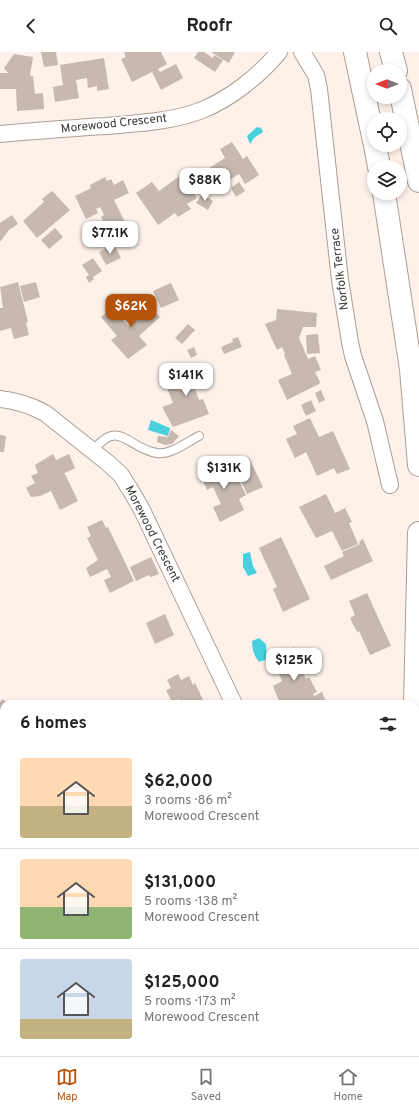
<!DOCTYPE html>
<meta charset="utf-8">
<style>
:root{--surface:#fff;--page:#f2f2f2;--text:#222;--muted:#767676;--line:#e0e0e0;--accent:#b45309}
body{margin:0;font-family:Overpass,sans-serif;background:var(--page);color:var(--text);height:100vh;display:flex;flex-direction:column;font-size:15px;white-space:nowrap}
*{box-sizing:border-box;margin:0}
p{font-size:13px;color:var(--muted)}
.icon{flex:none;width:22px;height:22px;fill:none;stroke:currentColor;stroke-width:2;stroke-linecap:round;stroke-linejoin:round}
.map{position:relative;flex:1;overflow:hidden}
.panel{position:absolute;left:0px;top:648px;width:419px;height:356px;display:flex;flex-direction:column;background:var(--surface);border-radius:12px 12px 0 0;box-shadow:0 2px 6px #0003}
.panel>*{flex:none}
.needle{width:26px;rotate:270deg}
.buttons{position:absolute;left:367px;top:12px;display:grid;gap:8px}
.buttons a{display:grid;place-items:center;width:40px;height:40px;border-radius:50%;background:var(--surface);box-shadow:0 2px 6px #0003;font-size:20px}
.price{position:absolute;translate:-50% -34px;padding:0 9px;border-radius:8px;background:#fff;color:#222;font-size:13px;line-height:26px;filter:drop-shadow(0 1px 2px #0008)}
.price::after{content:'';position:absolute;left:50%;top:24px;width:12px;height:9px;margin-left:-6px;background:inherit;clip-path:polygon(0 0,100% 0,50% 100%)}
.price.active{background:var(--accent);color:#fff}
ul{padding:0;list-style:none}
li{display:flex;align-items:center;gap:12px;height:100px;padding:0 20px}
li+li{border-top:1px solid var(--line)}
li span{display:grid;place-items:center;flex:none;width:112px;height:80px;border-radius:4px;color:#555}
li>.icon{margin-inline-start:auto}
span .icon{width:48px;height:48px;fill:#fffc;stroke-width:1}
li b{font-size:17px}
h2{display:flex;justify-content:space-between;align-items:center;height:48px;padding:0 20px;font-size:17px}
header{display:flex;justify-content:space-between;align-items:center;height:52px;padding:0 20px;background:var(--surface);font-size:18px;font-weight:700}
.tab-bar{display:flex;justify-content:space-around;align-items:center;height:56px;border-top:1px solid var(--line);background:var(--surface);font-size:11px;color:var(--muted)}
.tab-bar a{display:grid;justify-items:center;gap:2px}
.tab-bar .active{color:var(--accent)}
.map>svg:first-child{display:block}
</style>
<header><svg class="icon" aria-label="back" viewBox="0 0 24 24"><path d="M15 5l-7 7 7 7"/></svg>Roofr<svg class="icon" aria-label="search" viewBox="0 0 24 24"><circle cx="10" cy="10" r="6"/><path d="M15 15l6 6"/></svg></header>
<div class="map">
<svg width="419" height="1004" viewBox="0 0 419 1004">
<rect width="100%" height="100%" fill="#fdf1e9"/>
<g fill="#48d0de">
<path d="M257 75 261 76 263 80 254 86 250 92 247 84Z"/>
<path d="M151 368 170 376 168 384 148 378Z"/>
<path d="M250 500 253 514 257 521 248 524 243 515V502Z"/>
<path d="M259 586 266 592 267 607 259 610C254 604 252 597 252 589Z"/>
</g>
<g fill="#c7b9af">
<path d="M41 0H56L58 13 44 15Z"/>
<path d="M124 0H161L167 12 158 17 160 20 176 12 183 26 161 38 152 20 132 30 121 7 126 5Z"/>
<path d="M198 0H204L213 6 214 3 223 8 215 20 194 6Z"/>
<path d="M211 0H235L229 11Z"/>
<path d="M14 2 33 5 30 24H33L35 42 43 41 44 57 17 59 16 37H0V21H8L4 16Z"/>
<path d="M104 6 109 37 97 39V34L88 36 87 26 76 28 79 46 55 50 53 35 63 33 60 13Z"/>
<path d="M232 90 243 107 247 104 259 123 245 132 239 122 219 135 214 127 210 130 203 120 225 106 220 97Z"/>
<path d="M181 123 197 146 187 152 191 157 178 165 175 161 158 173 136 141 152 130 159 139Z"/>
<path d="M105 125 107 129 111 127 114 133 123 128 129 141 114 148 130 180 128 181 131 187 123 192 120 186 113 189 101 165 104 163 100 155 96 157 98 161 86 167 75 144 91 136 90 133Z"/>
<path d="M239 130 245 139 236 145 231 136Z"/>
<path d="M210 131 215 134 211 139 207 136Z"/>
<path d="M52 139 70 158 37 186 23 169 44 150 42 147Z"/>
<path d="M202 142 213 149 208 158 196 151Z"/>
<path d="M12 163 18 172 9 178 0 190V171Z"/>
<path d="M55 176 63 185 49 197 41 188Z"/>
<path d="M114 192 121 206 106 213 99 200Z"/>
<path d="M93 206 102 219 93 225 94 227 89 231 86 225 89 223 82 213Z"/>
<path d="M18 230 28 270 26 271 29 283 14 287 11 276 0 279V256H3L0 235Z"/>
<path d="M36 230 40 245 24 250 20 234Z"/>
<path d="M171 231 179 248 161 256 153 239Z"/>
<path d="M140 250 146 257 149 253 160 265 139 284 147 293 128 307 111 288 117 284 101 265 112 256 128 274 133 269 127 261Z"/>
<path d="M277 257 317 261 316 275H303L299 286 308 307 315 304 321 318 315 320 320 330 319 332 287 348 278 328 292 322 284 303 285 302 282 295 277 298 265 272 276 268Z"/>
<path d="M188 272 195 278 182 292 175 286Z"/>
<path d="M318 282 320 301 307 302 306 283Z"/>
<path d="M238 285 242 295 224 302 221 295 233 290 232 287Z"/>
<path d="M194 295 197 303 191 306 187 298Z"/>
<path d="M169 312 172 319 165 322 162 314Z"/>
<path d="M203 315 209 332 195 337 199 348 203 347 209 362 173 375 162 355 173 351 164 328 167 327 166 325 174 322V324L183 321 184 322Z"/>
<path d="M321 338 325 348 319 351 315 341Z"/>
<path d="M311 348 316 359 306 364 301 353Z"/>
<path d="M310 366 319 385 333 379 350 417 337 422 334 416 317 424 306 400 295 406 286 387 297 382 293 374Z"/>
<path d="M171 378 179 384 172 392 165 393 157 390 158 384 168 385Z"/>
<path d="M0 383 6 384 4 400H0Z"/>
<path d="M53 402 56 408 69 402 75 416 63 422H65L78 449 60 458 51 439 40 444 31 445 26 436 35 431 31 424 38 421 35 413Z"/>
<path d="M249 406 263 435 247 442 234 413Z"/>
<path d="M222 408 230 426 236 423 246 443 239 447 244 458 220 470 213 455 221 452 213 435 207 438 201 424 205 422 202 417Z"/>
<path d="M326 442 335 461 345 456 352 470 349 471 358 492 342 499 332 479 316 486 299 455Z"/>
<path d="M102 468 106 476 108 475 134 529 110 541 104 528 111 525 107 517 90 525 86 516 98 508 87 486 91 484 87 475Z"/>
<path d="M281 485 310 547 283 560 273 537 277 535 259 496Z"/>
<path d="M363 487 373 509 331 528 324 514 344 504 342 500 360 492 359 490Z"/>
<path d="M151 505 159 522 151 525 149 523 136 529 130 515Z"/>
<path d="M367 541 391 594 370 603 359 579 357 580 350 566 355 563 349 549Z"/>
<path d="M165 562 174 583 155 592 146 571Z"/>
<path d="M294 595 299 606 294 608 297 614 299 613 306 627 309 625 317 640 313 642 314 644 322 640 327 652H298L296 648 280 652 273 634 282 629 272 607Z"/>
<path d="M178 622 181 628 189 624 193 633 195 631 205 652H180L181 651 179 647 172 650 166 638 171 636 167 628Z"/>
<path d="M2 647 9 652H4V668L2 666 0 669V650Z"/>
<path d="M1 831H4V863L0 862Z"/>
<path d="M9 1000H56L62 1004H9Z"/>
<path d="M267 1000H297L296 1003 298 1004H273Z"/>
</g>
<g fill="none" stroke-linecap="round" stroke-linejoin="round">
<defs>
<path id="lane" d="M93 399C119 365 128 397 157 401 171 403 187 390 199 384"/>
<g id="street">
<path d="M302 0 316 23 319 37 340 228 350 290 353 304 375 369 390 433"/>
<path d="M0 82C35 79 71 76 106 74 138 71 172 70 202 58 230 47 260 23 279 0"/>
<path d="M0 347C17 349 30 353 45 361L108 411 121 423 131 439 142 458 234 652"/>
<path d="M0 933 4 935"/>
<path d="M160 1000 169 1004"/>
<path d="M147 1004 149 1000"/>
<path d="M362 1004V1000"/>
</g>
<g id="highway">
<path d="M355 0 374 89"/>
<path d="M391 0 396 19"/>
<path d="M400 37 419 129"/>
<path d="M375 93 379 115"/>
<path d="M384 141 411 317 419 413"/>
<path d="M415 652 419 481"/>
<path d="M401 1004 402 1000"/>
<path d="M417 1004 419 962"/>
</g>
</defs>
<use href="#lane" stroke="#ac9e94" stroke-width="10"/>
<use href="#street" stroke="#ac9e94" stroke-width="18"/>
<use href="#highway" stroke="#ac9e94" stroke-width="24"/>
<use href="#lane" stroke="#fff" stroke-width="8"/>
<use href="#street" stroke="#fff" stroke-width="16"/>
<use href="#highway" stroke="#fff" stroke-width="22"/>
</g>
<g text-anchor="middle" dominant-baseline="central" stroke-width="3.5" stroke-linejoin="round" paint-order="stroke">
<g font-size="12" fill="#3a3530" stroke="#fff">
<text transform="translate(114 72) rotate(-6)">Morewood Crescent</text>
<text transform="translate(340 217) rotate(-97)">Norfolk Terrace</text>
<text transform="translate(152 482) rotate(63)">Morewood Crescent</text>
</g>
</g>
</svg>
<div class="buttons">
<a><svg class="needle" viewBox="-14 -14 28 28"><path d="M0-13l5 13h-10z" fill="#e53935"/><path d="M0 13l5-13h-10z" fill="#767676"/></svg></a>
<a><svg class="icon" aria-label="locate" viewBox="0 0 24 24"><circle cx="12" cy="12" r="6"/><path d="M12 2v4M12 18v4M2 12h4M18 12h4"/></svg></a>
<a><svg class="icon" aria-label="layers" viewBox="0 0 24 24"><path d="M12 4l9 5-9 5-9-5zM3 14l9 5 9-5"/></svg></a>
</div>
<b class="price" style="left:205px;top:150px">$88K</b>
<b class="price" style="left:110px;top:203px">$77.1K</b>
<b class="price active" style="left:131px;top:276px">$62K</b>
<b class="price" style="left:186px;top:345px">$141K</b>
<b class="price" style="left:224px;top:438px">$131K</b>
<b class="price" style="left:294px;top:630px">$125K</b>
<section class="panel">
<h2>6 homes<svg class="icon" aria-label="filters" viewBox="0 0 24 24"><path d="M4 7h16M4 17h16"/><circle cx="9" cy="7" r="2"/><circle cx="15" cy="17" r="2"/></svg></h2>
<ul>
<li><span style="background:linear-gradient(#ffd9b3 60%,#c2b280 0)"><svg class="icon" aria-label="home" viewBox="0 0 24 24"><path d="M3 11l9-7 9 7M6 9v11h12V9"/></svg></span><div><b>$62,000</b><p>3 rooms · 86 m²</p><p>Morewood Crescent</p></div></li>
<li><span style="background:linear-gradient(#ffd9b3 60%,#8fb573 0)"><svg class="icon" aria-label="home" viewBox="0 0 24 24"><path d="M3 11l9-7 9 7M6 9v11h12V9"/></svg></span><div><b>$131,000</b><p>5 rooms · 138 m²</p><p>Morewood Crescent</p></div></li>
<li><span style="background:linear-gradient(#c9d6e8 75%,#c2b280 0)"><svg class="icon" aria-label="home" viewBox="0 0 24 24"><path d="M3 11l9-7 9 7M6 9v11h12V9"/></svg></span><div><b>$125,000</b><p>5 rooms · 173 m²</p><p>Morewood Crescent</p></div></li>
</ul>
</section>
</div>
<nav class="tab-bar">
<a class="active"><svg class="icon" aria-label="map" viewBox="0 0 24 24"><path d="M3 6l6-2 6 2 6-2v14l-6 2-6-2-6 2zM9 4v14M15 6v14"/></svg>Map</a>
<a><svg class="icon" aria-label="saved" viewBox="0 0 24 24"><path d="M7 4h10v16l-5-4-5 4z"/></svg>Saved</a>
<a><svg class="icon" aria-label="home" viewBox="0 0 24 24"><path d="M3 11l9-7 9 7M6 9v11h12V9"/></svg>Home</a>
</nav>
